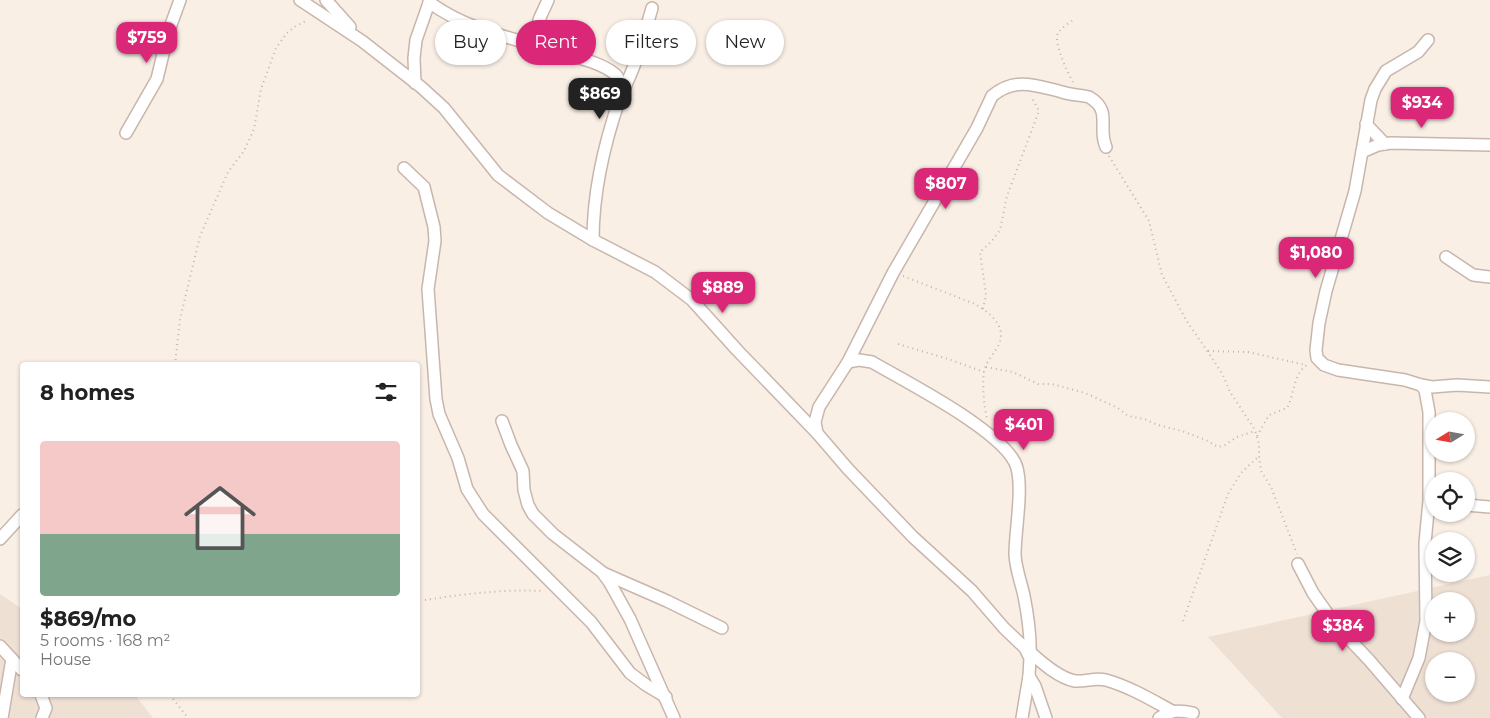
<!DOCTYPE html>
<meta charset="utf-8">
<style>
:root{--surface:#fff;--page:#f6f6f6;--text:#222;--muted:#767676;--line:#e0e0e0;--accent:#db2777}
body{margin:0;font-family:Montserrat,sans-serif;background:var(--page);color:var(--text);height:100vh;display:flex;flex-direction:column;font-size:19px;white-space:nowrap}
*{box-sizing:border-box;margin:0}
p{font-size:16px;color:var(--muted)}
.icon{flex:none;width:28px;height:28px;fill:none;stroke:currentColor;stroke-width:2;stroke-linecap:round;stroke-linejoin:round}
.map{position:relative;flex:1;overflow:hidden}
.panel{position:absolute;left:20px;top:362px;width:400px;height:335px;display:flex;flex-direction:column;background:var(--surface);border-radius:5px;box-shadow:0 1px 4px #0004}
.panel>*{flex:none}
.guide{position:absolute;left:435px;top:20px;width:475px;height:45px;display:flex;gap:10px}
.needle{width:32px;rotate:259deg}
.tools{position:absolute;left:1425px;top:412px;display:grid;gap:10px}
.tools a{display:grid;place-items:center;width:50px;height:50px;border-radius:50%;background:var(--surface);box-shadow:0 1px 4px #0004;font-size:25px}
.price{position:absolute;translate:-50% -42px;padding:0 11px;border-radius:10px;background:var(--accent);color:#fff;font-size:16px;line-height:32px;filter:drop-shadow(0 1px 2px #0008)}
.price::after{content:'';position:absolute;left:50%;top:30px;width:15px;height:11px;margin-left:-8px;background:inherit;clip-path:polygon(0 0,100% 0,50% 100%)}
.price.current{background:#222;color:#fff}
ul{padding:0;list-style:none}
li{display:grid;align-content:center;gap:10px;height:265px;padding:0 20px}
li+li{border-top:1px solid var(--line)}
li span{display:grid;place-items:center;height:155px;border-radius:5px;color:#555}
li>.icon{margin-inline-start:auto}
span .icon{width:90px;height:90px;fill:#fffc;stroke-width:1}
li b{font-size:21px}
h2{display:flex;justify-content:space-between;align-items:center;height:60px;padding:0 20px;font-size:21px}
.tag{padding:0 18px;border-radius:22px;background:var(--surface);box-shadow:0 1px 4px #0004;font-size:18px;line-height:45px}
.tag.current{background:var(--accent);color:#fff}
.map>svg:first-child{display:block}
</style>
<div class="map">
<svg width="1490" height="718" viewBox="0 0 1490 718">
<rect width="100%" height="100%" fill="#f9efe5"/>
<g fill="#efe0d4" fill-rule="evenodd">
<path d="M1490 575V718H1282L1208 637ZM1434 601H1466V634H1434ZM1434 661H1466V694H1434Z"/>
<path d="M0 594 22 609V695H135L153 718H0Z"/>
</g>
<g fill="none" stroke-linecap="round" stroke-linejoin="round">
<defs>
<g id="minor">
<path d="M300 0 362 41 421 87 444 108 498 175 548 213 593 240 655 272 692 300 737 350 817 433 848 469 913 537 972 591 1004 628 1025 648 1030 658 1029 676 1022 718"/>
<path d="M326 0 350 27"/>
<path d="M429 2C469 32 519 39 565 54 582 59 601 63 615 74 620 79 621 85 623 91"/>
<path d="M1428 40 1418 52 1386 71 1375 89 1371 100 1355 191 1326 291 1319 323 1316 350 1317 358 1324 365 1338 370 1405 380 1421 385 1432 387 1457 385 1490 387"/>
<path d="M546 47C534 20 537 26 548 0"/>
<path d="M415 83 414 58 416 40 430 0"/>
<path d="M1366 124 1385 144"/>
<path d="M126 133 157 79 168 33 180 0"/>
<path d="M1362 152 1378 145 1391 143 1490 145"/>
<path d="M404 168 424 187 434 227 435 241 428 289 436 399 439 414 458 458 467 489 483 514 591 622 630 673 646 685 666 697"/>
<path d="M593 240C593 192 604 144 620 98 625 86 631 75 635 63 641 44 647 26 652 8"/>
<path d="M1446 257 1473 275 1490 277"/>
<path d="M848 362 859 360 872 362C904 381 1008 433 1017 468 1023 492 1015 530 1015 555 1016 570 1021 582 1024 596 1028 616 1031 637 1030 657"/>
<path d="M502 421 511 445 523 471 524 490 528 505 533 514 553 534 602 572 610 583 630 619 674 718"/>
<path d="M817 433 815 422 819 407 848 362 893 273 977 128 992 96C1016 76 1037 86 1062 92 1071 95 1081 95 1089 97 1113 111 1097 127 1106 147"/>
<path d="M1466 505 1490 507"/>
<path d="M0 539 22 515"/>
<path d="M1298 564 1313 593 1334 623 1369 660 1419 718"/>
<path d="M603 573 667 601 722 628"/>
<path d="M0 646 22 670"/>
<path d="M1030 652C1042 663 1059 678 1075 681 1086 682 1095 677 1106 680 1130 687 1150 699 1172 711"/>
<path d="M1029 676 1035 686 1046 718"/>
<path d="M41 695 46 708 42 718"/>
<path d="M1402 699 1419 658 1426 621 1425 543 1429 501V412L1425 390 1421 385"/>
<path d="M2 718 12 659"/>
<path d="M1159 718C1171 710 1180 710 1193 713"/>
</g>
</defs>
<use href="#minor" stroke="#c8b6ad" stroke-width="14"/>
<g stroke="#cfb0a4" stroke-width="2" stroke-dasharray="1 4" stroke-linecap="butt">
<path d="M1073 82C1068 74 1053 42 1058 33 1061 28 1068 24 1073 20"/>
<path d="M1109 156 1149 221 1162 275 1168 286 1186 320 1210 355 1223 375 1230 392 1255 430 1259 444V456L1261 471 1271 487 1297 554"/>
<path d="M903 276 975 304C989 312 1007 326 999 344 995 353 985 362 984 372 982 387 984 405 987 419"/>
<path d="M983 309 986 295 980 252 991 242 1000 230 1007 196 1039 111 1031 96"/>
<path d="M898 344 948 359 984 372"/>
<path d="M1208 351 1248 352 1306 365"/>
<path d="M175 365 180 319 200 236 228 172 244 151 254 129 261 89 276 48 287 33 296 26 308 20"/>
<path d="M986 367 1013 372 1038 384H1052L1085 393 1118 408 1128 416 1144 419 1158 425 1182 431 1206 440 1218 447 1225 445 1237 437 1255 431"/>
<path d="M1257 436 1269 415 1287 408C1295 394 1293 372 1309 364"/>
<path d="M425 600C464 594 504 589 544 591"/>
<path d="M1183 621 1228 494 1241 473 1258 457"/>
<path d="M170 695 188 718"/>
</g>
<use href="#minor" stroke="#fff" stroke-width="11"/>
</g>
</svg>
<div class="tools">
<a><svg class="needle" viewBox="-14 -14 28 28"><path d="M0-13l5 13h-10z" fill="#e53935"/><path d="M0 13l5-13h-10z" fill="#767676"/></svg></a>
<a><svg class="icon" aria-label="locate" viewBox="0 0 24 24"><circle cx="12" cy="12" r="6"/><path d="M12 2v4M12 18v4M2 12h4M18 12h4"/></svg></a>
<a><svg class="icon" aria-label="layers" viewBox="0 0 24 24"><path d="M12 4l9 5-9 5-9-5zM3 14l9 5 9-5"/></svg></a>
<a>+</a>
<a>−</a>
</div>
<b class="price" style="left:147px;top:64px">$759</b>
<b class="price current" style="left:600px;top:120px">$869</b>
<b class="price" style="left:1422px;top:129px">$934</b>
<b class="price" style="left:946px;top:210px">$807</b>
<b class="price" style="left:1316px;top:279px">$1,080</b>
<b class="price" style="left:723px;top:314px">$889</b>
<b class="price" style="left:1024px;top:451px">$401</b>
<b class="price" style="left:1343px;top:652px">$384</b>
<div class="guide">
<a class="tag">Buy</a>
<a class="tag current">Rent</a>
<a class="tag">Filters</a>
<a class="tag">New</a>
</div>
<section class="panel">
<h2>8 homes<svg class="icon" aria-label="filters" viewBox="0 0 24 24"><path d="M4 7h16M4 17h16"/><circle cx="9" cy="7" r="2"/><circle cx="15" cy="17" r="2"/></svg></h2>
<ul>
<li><span style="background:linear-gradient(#f6c9c9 60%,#7fa58c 0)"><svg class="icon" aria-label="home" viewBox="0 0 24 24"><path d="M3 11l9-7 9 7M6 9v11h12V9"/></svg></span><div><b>$869/mo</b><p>5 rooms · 168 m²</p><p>House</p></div></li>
</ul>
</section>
</div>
